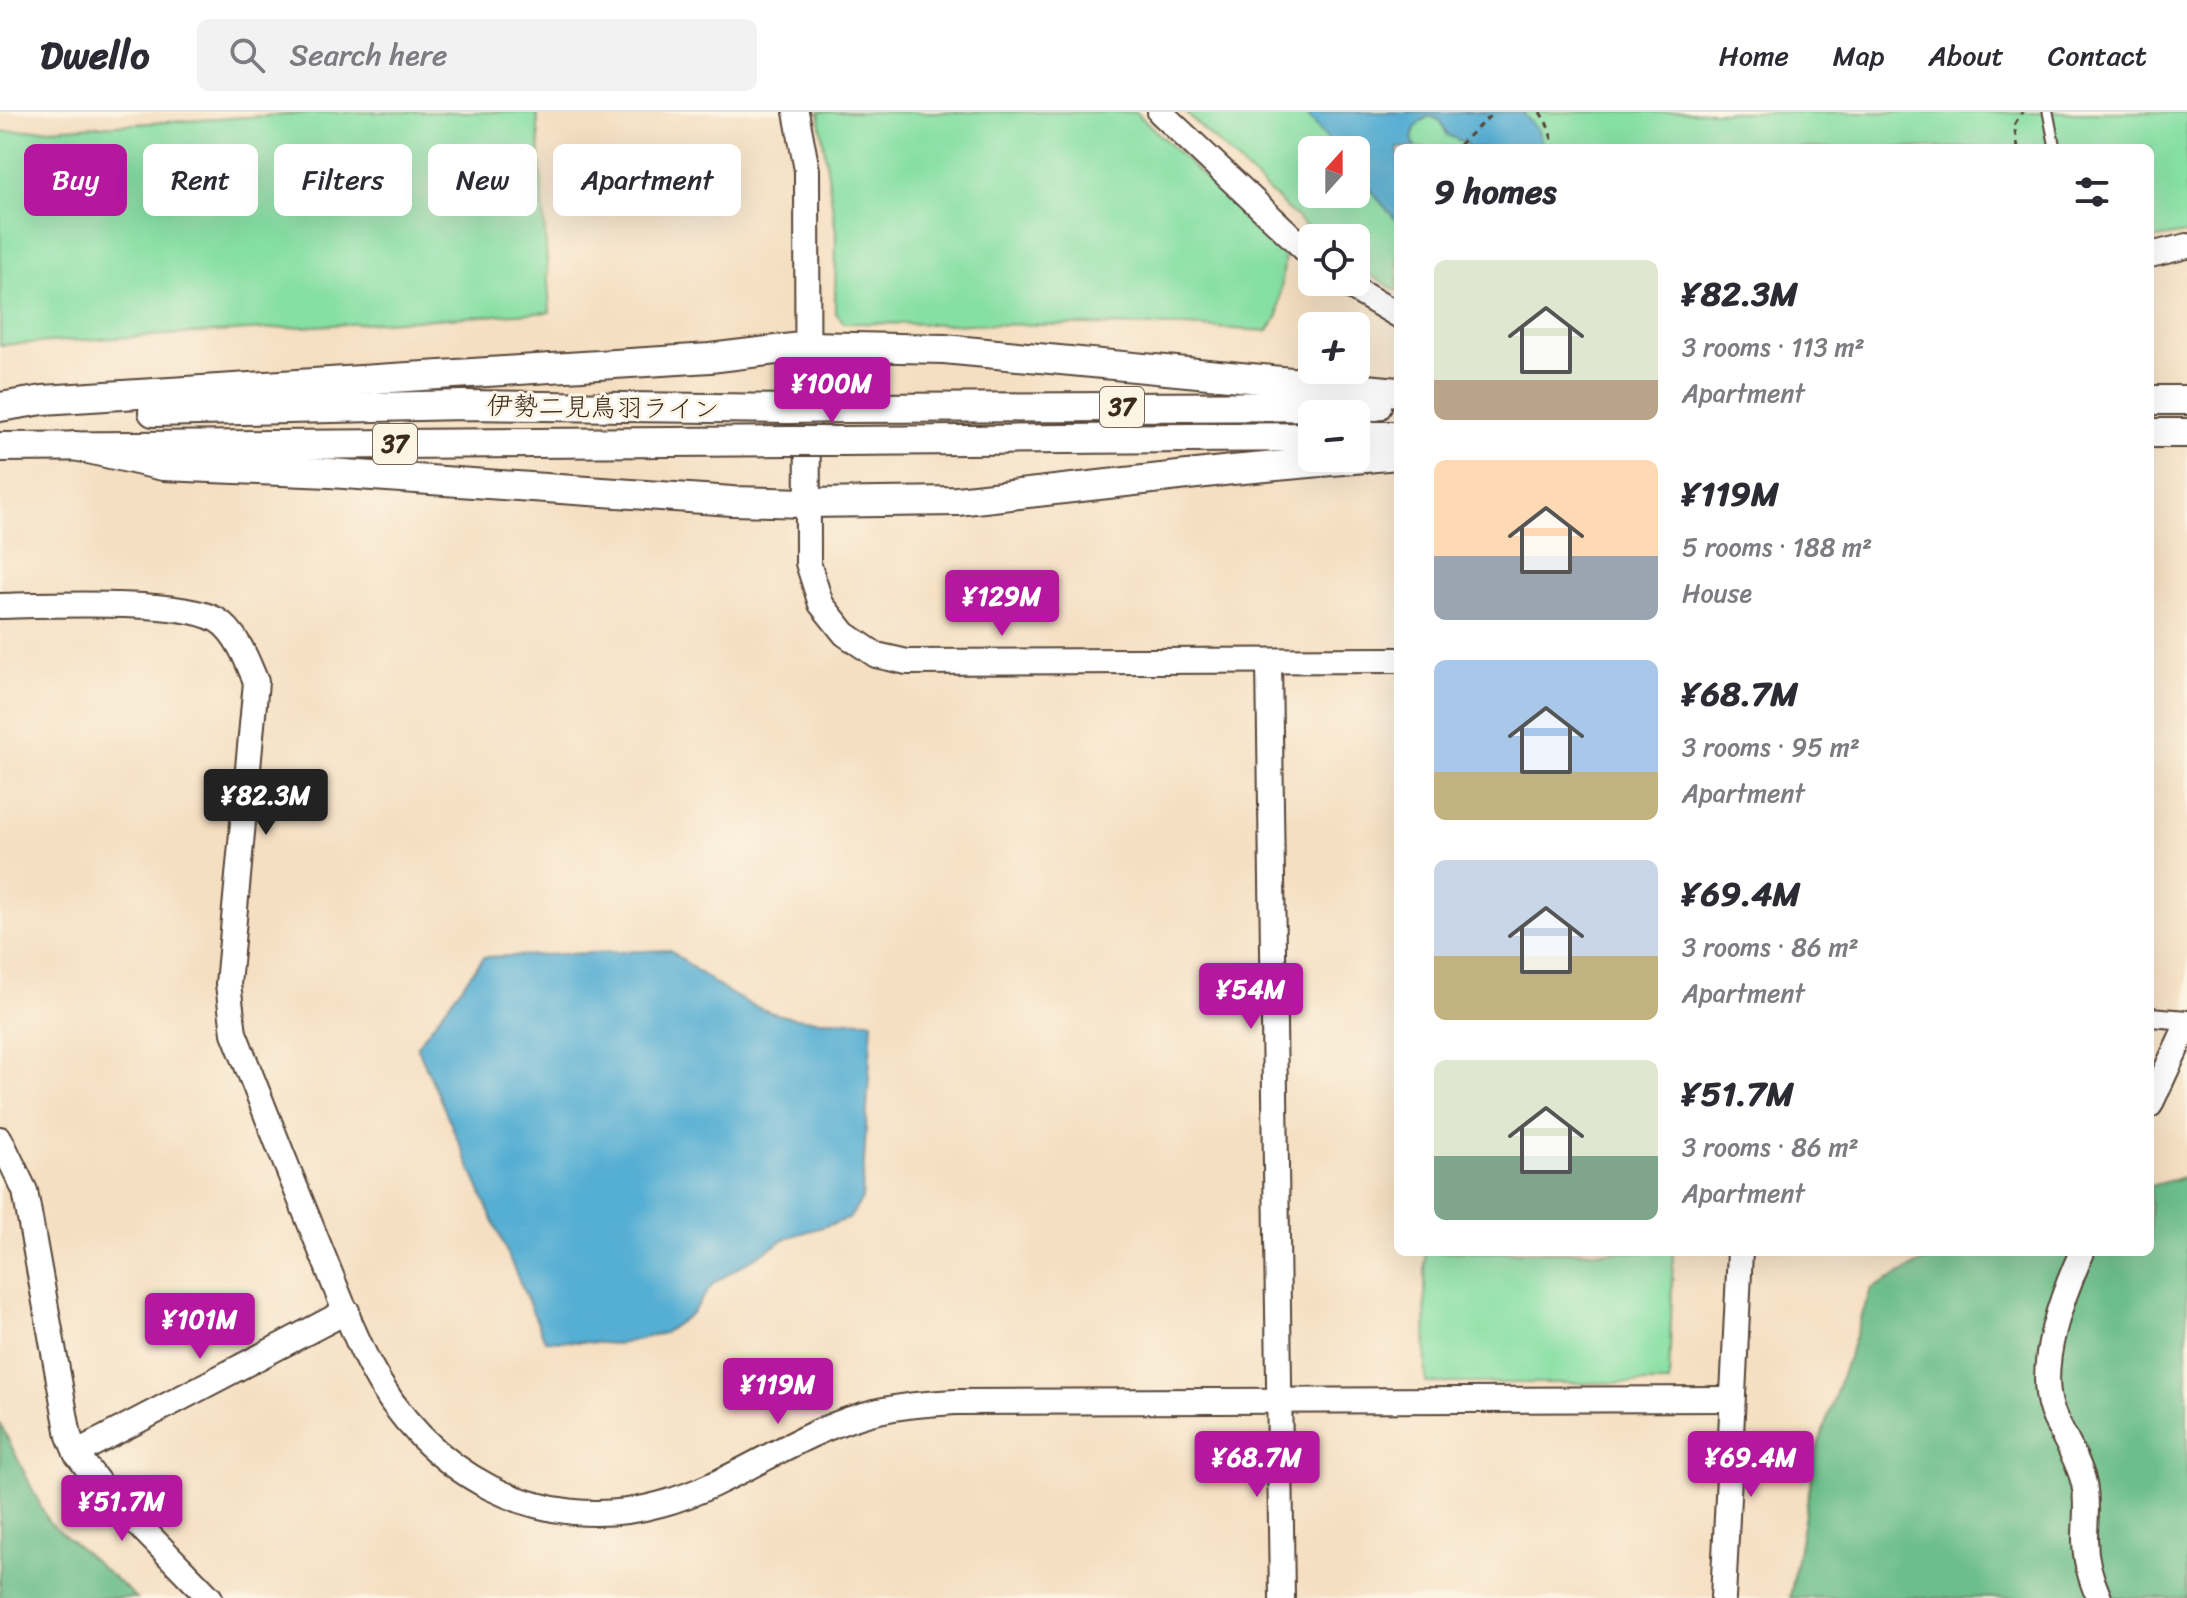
<!DOCTYPE html>
<meta charset="utf-8">
<style>
:root{--surface:#fff;--page:#f2f2f3;--text:#2b2b33;--muted:#7c7c81;--line:#e1e1e2;--accent:#b5179e}
body{margin:0;font-family:Sriracha,"Klee One",sans-serif;background:var(--page);color:var(--text);height:100vh;display:flex;flex-direction:column;font-size:30px;white-space:nowrap}
*{box-sizing:border-box;margin:0}
p{font-size:26px;color:var(--muted)}
.icon{flex:none;width:44px;height:44px;fill:none;stroke:currentColor;stroke-width:2;stroke-linecap:round;stroke-linejoin:round}
.map{position:relative;flex:1;overflow:hidden}
.panel{position:absolute;left:1394px;top:32px;width:760px;height:1112px;display:flex;flex-direction:column;background:var(--surface);border-radius:12px;box-shadow:0 8px 32px #0002}
.panel>*{flex:none}
.top-card{position:absolute;left:24px;top:32px;width:760px;height:72px;display:flex;gap:16px}
.needle{width:52px;rotate:21deg}
.fabs{position:absolute;left:1298px;top:24px;display:grid;gap:16px}
.fabs a{display:grid;place-items:center;width:72px;height:72px;border-radius:12px;background:var(--surface);box-shadow:0 8px 32px #0002;font-size:40px}
.price{position:absolute;translate:-50% -68px;padding:0 18px;border-radius:8px;background:var(--accent);color:#fff;font-size:26px;line-height:52px;filter:drop-shadow(0 2px 4px #0008)}
.price::after{content:'';position:absolute;left:50%;top:48px;width:24px;height:18px;margin-left:-12px;background:inherit;clip-path:polygon(0 0,100% 0,50% 100%)}
.price.selected{background:#222;color:#fff}
ul{padding:0;list-style:none}
li{display:flex;align-items:center;gap:24px;height:200px;padding:0 40px}
li span{display:grid;place-items:center;flex:none;width:224px;height:160px;border-radius:12px;color:#555}
li>.icon{margin-inline-start:auto}
span .icon{width:96px;height:96px;fill:#fffc;stroke-width:1}
li b{font-size:34px}
h2{display:flex;justify-content:space-between;align-items:center;height:96px;padding:0 40px;font-size:34px}
.chip{padding:0 28px;border-radius:12px;background:var(--surface);box-shadow:0 8px 32px #0002;font-size:28px;line-height:72px}
.chip.selected{background:var(--accent);color:#fff}
header{display:flex;align-items:center;gap:48px;box-sizing:border-box;height:112px;padding:0 40px;background:var(--surface);border-bottom:2px solid var(--line)}
header strong{font-size:38px}
nav{display:flex;gap:44px;margin-inline-start:auto;font-size:28px}
.search{width:560px;height:72px;background:var(--page);display:flex;align-items:center;gap:20px;box-sizing:border-box;padding:0 28px;border-radius:12px;color:var(--muted);font-size:30px}
.map>svg:first-child{display:block}
</style>
<header>
<strong>Dwello</strong>
<div class="search"><svg class="icon" aria-label="search" viewBox="0 0 24 24"><circle cx="10" cy="10" r="6"/><path d="M15 15l6 6"/></svg>Search here</div>
<nav><a>Home</a><a>Map</a><a>About</a><a>Contact</a></nav>
</header>
<div class="map">
<svg width="2187" height="1486" viewBox="0 0 2187 1486">
<rect width="100%" height="100%" fill="#fcf5e5"/>
<filter id="ink" filterUnits="userSpaceOnUse"><feTurbulence type="fractalNoise" baseFrequency=".0125" numOctaves="2"/><feDisplacementMap in="SourceGraphic" scale="16" xChannelSelector="R" yChannelSelector="G"/><feConvolveMatrix kernelMatrix="1 2 1 2 8 2 1 2 1" color-interpolation-filters="sRGB"/></filter>
<filter id="wash" filterUnits="userSpaceOnUse"><feTurbulence type="fractalNoise" baseFrequency=".006" numOctaves="4" result="noise"/><feDisplacementMap in="SourceGraphic" scale="32" xChannelSelector="R" yChannelSelector="G"/><feGaussianBlur stdDeviation="1.8" result="paint"/><feColorMatrix in="noise" values="0 0 0 0 0 0 0 0 0 0 0 0 0 0 0 0 0 1.4 0 .05"/><feComposite in="paint" operator="in"/></filter>
<g filter="url(#wash)">
<rect width="100%" height="100%" fill="#f5dfc2"/>
<g fill="#86dfa4" stroke="#608461" stroke-width="2" fill-rule="evenodd">
<path d="M330 0H537L550 200 0 233V20Z"/>
<path d="M819 0H1136L1285 143 1278 204 1267 219 1185 214 844 211 835 200 836 120Z"/>
<path d="M1185 0H2187V121L2150 127V36H1398V179L1356 155V126H1318ZM1312 38H1356V82H1312Z"/>
<path d="M1425 1140H1673L1669 1271H1426Z"/>
</g>
<g fill="#6cbe8a" stroke="#547454" stroke-width="2">
<path d="M2187 1064V1486H1790L1816 1340 1871 1177 1942 1140H2150V1074Z"/>
<path d="M0 1311 48 1409 137 1486H0Z"/>
</g>
<g fill="#55aed3" stroke="#486c78" stroke-width="2">
<path d="M1305 0H1522L1538 19 1544 36H1468L1466 31 1447 23 1441 9 1430 4C1417 9 1407 23 1416 36H1398V110L1356 62V38H1336Z"/>
<path d="M670 838C709 869 750 902 802 907 825 909 849 908 872 909L862 1087 849 1107 789 1125 749 1149 714 1171 692 1201 664 1221 619 1232 545 1228 417 934 484 845Z"/>
</g>
</g>
<g filter="url(#ink)">
<g fill="none" stroke-linecap="round" stroke-linejoin="round">
<defs>
<path id="lane" d="M2048 0 2055 36"/>
<path id="street" d="M2150 905 2187 908"/>
<g id="secondary">
<path d="M796 0 807 58 808 451 821 492 845 522 876 543 907 550 1398 548"/>
<path d="M1160 0 1312 144"/>
<path d="M2150 143 2187 134"/>
<path d="M1342 170 1398 203"/>
<path d="M0 494C46 493 181 487 217 508 236 519 248 550 256 570L228 872 234 921C261 990 289 1060 317 1129 334 1170 349 1213 369 1252 425 1361 539 1426 661 1392 731 1373 790 1325 860 1304 891 1294 924 1292 956 1290L1731 1287"/>
<path d="M1269 550 1282 1486"/>
<path d="M2150 993 2187 913"/>
<path d="M0 1027 25 1079 69 1324 76 1341 101 1374 210 1486"/>
<path d="M2082 1140C2063 1182 2036 1253 2052 1299 2061 1323 2079 1347 2084 1372 2088 1391 2085 1408 2085 1427 2085 1447 2091 1468 2099 1486"/>
<path d="M76 1341 347 1199"/>
<path d="M1723 1486 1740 1140"/>
</g>
<g id="primary">
<path d="M2150 288H2187"/>
<path d="M0 295 43 288 710 246 809 234 944 237 1398 280"/>
<path d="M846 296 1377 294"/>
<path d="M153 300 463 293 789 297"/>
<path d="M2150 321H2187"/>
<path d="M1356 324H1398"/>
<path d="M841 329 1312 325"/>
<path d="M75 334 163 354 330 361 732 389 806 391 957 389 1232 358 1398 343"/>
<path d="M0 335 790 329"/>
</g>
</defs>
<use href="#lane" stroke="#574537" stroke-width="13"/>
<use href="#street" stroke="#574537" stroke-width="22"/>
<use href="#secondary" stroke="#574537" stroke-width="28"/>
<use href="#primary" stroke="#574537" stroke-width="32"/>
<g stroke="#574537" stroke-width="3" stroke-dasharray="6 6" stroke-linecap="butt">
<path d="M1540 0 1547 12 1555 36"/>
<path d="M1459 33 1494 0"/>
<path d="M2018 36 2014 13 2022 0"/>
</g>
<use href="#lane" stroke="#fff" stroke-width="9"/>
<use href="#street" stroke="#fff" stroke-width="18"/>
<use href="#secondary" stroke="#fff" stroke-width="24"/>
<use href="#primary" stroke="#fff" stroke-width="28"/>
<defs>
<g id="primary-bridge">
<path d="M789 297 846 296"/>
<path d="M790 329H841"/>
</g>
</defs>
<use href="#primary-bridge" stroke="#574537" stroke-width="32" stroke-linecap="butt"/>
<use href="#primary-bridge" stroke="#fff" stroke-width="28"/>
</g>
</g>
<g text-anchor="middle" dominant-baseline="central" stroke-width="6" stroke-linejoin="round" paint-order="stroke">
<g fill="#fcf5e5" stroke="#75675a" stroke-width="2">
<rect x="1100" y="275" width="44" height="40" rx="6"/>
<rect x="373" y="312" width="44" height="40" rx="6"/>
</g>
<g font-size="24" font-weight="bold" fill="#3b2a1e">
<text x="1122" y="295">37</text>
<text x="395" y="332">37</text>
</g>
<g font-size="26" fill="#3b2a1e" stroke="#fcf5e5">
<text transform="translate(603 295) rotate(1)">伊勢二見鳥羽ライン</text>
</g>
</g>
</svg>
<div class="fabs">
<a><svg class="needle" viewBox="-14 -14 28 28"><path d="M0-13l5 13h-10z" fill="#e53935"/><path d="M0 13l5-13h-10z" fill="#7c7c81"/></svg></a>
<a><svg class="icon" aria-label="locate" viewBox="0 0 24 24"><circle cx="12" cy="12" r="6"/><path d="M12 2v4M12 18v4M2 12h4M18 12h4"/></svg></a>
<a>+</a>
<a>−</a>
</div>
<b class="price" style="left:832px;top:313px">¥100M</b>
<b class="price" style="left:1002px;top:526px">¥129M</b>
<b class="price selected" style="left:266px;top:725px">¥82.3M</b>
<b class="price" style="left:1251px;top:919px">¥54M</b>
<b class="price" style="left:200px;top:1249px">¥101M</b>
<b class="price" style="left:778px;top:1314px">¥119M</b>
<b class="price" style="left:1257px;top:1387px">¥68.7M</b>
<b class="price" style="left:1751px;top:1387px">¥69.4M</b>
<b class="price" style="left:122px;top:1431px">¥51.7M</b>
<div class="top-card">
<a class="chip selected">Buy</a>
<a class="chip">Rent</a>
<a class="chip">Filters</a>
<a class="chip">New</a>
<a class="chip">Apartment</a>
</div>
<section class="panel">
<h2>9 homes<svg class="icon" aria-label="filters" viewBox="0 0 24 24"><path d="M4 7h16M4 17h16"/><circle cx="9" cy="7" r="2"/><circle cx="15" cy="17" r="2"/></svg></h2>
<ul>
<li><span style="background:linear-gradient(#dfe7d0 75%,#b9a48a 0)"><svg class="icon" aria-label="home" viewBox="0 0 24 24"><path d="M3 11l9-7 9 7M6 9v11h12V9"/></svg></span><div><b>¥82.3M</b><p>3 rooms · 113 m²</p><p>Apartment</p></div></li>
<li><span style="background:linear-gradient(#ffd9b3 60%,#9aa5b1 0)"><svg class="icon" aria-label="home" viewBox="0 0 24 24"><path d="M3 11l9-7 9 7M6 9v11h12V9"/></svg></span><div><b>¥119M</b><p>5 rooms · 188 m²</p><p>House</p></div></li>
<li><span style="background:linear-gradient(#a9c7e8 70%,#c2b280 0)"><svg class="icon" aria-label="home" viewBox="0 0 24 24"><path d="M3 11l9-7 9 7M6 9v11h12V9"/></svg></span><div><b>¥68.7M</b><p>3 rooms · 95 m²</p><p>Apartment</p></div></li>
<li><span style="background:linear-gradient(#c9d6e8 60%,#c2b280 0)"><svg class="icon" aria-label="home" viewBox="0 0 24 24"><path d="M3 11l9-7 9 7M6 9v11h12V9"/></svg></span><div><b>¥69.4M</b><p>3 rooms · 86 m²</p><p>Apartment</p></div></li>
<li><span style="background:linear-gradient(#dfe7d0 60%,#7fa58c 0)"><svg class="icon" aria-label="home" viewBox="0 0 24 24"><path d="M3 11l9-7 9 7M6 9v11h12V9"/></svg></span><div><b>¥51.7M</b><p>3 rooms · 86 m²</p><p>Apartment</p></div></li>
</ul>
</section>
</div>
